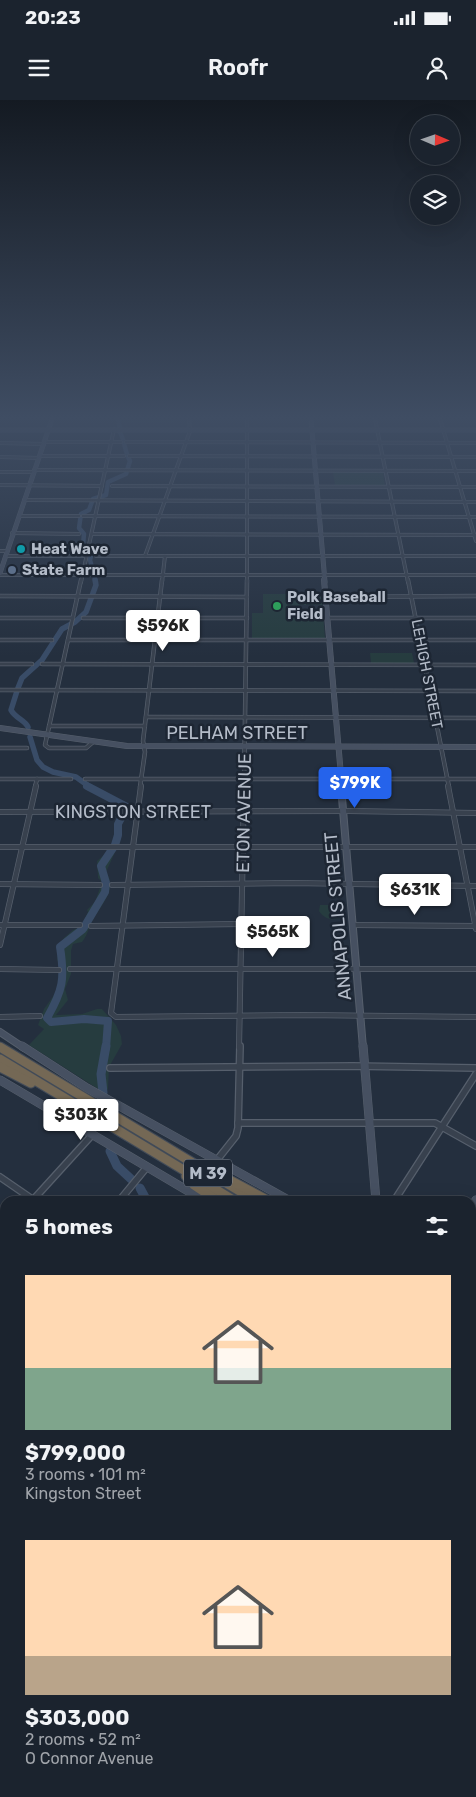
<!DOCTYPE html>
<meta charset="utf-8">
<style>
:root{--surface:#1b232e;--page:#282f3a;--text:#f1f3f6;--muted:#a0a4aa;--line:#39404a;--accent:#2563eb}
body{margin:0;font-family:Rubik,sans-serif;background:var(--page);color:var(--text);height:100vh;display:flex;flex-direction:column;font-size:19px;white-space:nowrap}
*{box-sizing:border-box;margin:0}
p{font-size:16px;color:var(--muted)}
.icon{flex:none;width:28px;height:28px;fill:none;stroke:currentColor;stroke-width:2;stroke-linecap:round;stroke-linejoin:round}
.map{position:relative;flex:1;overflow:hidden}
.side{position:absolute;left:0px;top:1096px;width:476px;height:601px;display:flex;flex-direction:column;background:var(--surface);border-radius:15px 15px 0 0;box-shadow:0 5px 20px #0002,0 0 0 1px var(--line)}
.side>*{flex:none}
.needle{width:32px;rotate:92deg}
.fabs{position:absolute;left:410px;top:15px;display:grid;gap:10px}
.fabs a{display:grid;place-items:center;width:50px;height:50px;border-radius:50%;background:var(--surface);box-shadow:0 5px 20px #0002,0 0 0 1px var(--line);font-size:25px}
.price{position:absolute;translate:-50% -42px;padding:0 11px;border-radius:5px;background:#fff;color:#222;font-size:16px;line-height:32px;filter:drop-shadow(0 1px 2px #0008)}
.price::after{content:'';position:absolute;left:50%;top:30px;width:15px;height:11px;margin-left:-8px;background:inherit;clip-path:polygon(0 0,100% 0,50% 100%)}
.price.current{background:var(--accent);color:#fff}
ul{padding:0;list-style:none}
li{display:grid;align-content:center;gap:10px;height:265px;padding:0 25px}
li span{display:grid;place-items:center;height:155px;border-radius:0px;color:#555}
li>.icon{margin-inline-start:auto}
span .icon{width:90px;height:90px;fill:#fffc;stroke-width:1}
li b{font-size:21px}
h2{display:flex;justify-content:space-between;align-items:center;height:60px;padding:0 25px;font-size:21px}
.status{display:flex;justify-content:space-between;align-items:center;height:35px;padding:0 25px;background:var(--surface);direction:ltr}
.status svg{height:14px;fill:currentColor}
header{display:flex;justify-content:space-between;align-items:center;height:65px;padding:0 25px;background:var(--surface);font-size:22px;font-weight:600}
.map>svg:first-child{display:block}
</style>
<div class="status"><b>20:23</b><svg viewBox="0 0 49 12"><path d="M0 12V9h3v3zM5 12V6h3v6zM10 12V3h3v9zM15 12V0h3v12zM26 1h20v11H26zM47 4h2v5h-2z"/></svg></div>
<header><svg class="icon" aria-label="menu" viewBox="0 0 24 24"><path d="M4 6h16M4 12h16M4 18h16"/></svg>Roofr<svg class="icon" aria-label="person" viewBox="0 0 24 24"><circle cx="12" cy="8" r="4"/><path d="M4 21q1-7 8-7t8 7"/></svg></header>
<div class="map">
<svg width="476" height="1697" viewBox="0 0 476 1697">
<rect width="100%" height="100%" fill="#242f3e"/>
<g fill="#263c3f">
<path d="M118 319H176L175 323H120Z"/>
<path d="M333 372H383L385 386H335Z"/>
<path d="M263 494H297L322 497 323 505H300V514H323L325 538H252V513H263Z"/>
<path d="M370 553H412L414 563H371Z"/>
<path d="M110 750H116L106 772C119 791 98 807 91 824 88 830 87 836 82 842L73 844 71 851V874L65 889 68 900 56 915 82 914 97 909H102L116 925 121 936 122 944 109 967 108 989 103 992 29 945 44 929 38 925 44 909 57 891 61 865 57 860 59 846 64 838 73 830 81 827 88 812 87 810 95 802 102 782 98 778 97 761Z"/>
<path d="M320 805H338L340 807 341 818C332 821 324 819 319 811Z"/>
</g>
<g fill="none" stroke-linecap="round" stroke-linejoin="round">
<g stroke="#394c67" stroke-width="4.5">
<path d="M118 319 120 328"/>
<path d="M96 482 90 460 93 449 83 445 84 434 79 428 81 414 89 410 93 399 106 395 108 382 126 374 130 361C124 351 125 339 119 331"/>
</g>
<g stroke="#394c67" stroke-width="5.5">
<path d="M18 588 22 578 42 560 62 529 75 522 86 512 96 485 95 480"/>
<path d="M17 591 11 610C15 618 25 620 28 627"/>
<path d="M30 637 37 660 43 667 53 672 76 677 90 687"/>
</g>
<path stroke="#394c67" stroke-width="8" d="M87 686 127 707 118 724V735L115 745 101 766 106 783 105 792 83 829 60 847C65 879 63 890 47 918L51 922 84 919 108 921 106 948"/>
<g stroke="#394c67" stroke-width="9">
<path d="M103 993 101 974 106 946"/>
<path d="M110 1051 117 1066 131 1079"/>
<path d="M140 1088 147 1101"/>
</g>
<path stroke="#394c67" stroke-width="12" d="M0 1612 5 1604"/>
<defs>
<g id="street-far4">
<path d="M247 319V482"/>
<path d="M375 319 408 482"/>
<path d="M440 319 476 441"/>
<path d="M44 342H121"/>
<path d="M126 342 476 343"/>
<path d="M0 343 44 344"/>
<path d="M40 356H124"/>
<path d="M129 356 476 357"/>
<path d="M0 357 39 358"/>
<path d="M34 370 476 371"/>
<path d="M0 372H34"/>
<path d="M0 385 102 386"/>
<path d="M112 386 476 387"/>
<path d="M24 400 476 402"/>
<path d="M19 416H79"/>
<path d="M83 416 476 417"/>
<path d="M12 433 79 434"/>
<path d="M92 434 476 435"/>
<path d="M0 451H7"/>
<path d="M6 456H86"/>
<path d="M96 456H476"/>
<path d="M145 456 190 331 189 319"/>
<path d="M0 475H476"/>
<path d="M81 482 114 329"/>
<path d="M162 482 165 456"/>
</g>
<g id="street-far3">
<path d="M81 480 45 645 49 648H86L93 642"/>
<path d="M408 480 449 687"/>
<path d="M0 496 247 497"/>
<path d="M326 497 476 496"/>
<path d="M0 518H73"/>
<path d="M83 518H247"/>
<path d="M328 518H476"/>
<path d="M0 540H52"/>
<path d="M68 540H476"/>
<path d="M0 564H32"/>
<path d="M42 564 476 565"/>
<path d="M0 590 476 591"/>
<path d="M146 617 476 618"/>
<path d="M49 626H145"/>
<path d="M0 648H27"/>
<path d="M0 679H71"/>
<path d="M85 679H476"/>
<path d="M35 687 37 679"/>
<path d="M140 687 145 652 143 641 162 480"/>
<path d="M244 687 247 480"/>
</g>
<g id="street-far2">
<path d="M141 686 111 913 116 917 304 915 476 917"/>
<path d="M448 686 476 829"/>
<path d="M0 712 349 711 476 713"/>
<path d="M0 747H476"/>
<path d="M0 784 100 785"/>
<path d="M112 785 293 783 476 786"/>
<path d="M0 825H80"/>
<path d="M354 825 476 826"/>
<path d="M91 826 242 824"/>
<path d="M0 845 36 686"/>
<path d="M0 869 59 870"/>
<path d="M70 869H476"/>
<path d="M0 917 40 916"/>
<path d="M239 948 244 686"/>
</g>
<g id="street-far1">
<path d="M110 968 353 966 476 968"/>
<path d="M238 1023H435L476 1046"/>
<path d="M217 1060 236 1036 238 1028 240 946"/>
<path d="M0 1077 35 1101"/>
<path d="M32 1101 92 1035"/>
<path d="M119 1101 147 1067"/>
<path d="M394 1101 476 974"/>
<path d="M0 1137 5 1132"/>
<path d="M0 1244 5 1238"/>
</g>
<g id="street">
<path d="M0 1367 5 1361"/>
<path d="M0 1512 5 1505"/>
<path d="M0 1521 5 1526"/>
<path d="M390 1692V1697"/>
<path d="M30 1697 31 1692"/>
<path d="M128 1697 131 1692"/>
<path d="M244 1697 246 1692"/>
</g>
<g id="secondary-far4">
<path d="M311 319 325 482"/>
<path d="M0 330H476"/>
<path d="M0 473 52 319"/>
</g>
<g id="secondary-far3">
<path d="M324 480 342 687"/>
<path d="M0 628 127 646 476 647"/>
</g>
<g id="secondary-far2">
<path d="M341 686 363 948"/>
<path d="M0 932 24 948"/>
</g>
<g id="secondary-far1">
<path d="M22 946 87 988 290 1101"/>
<path d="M363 946 376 1101"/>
<path d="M0 980 205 1101"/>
<path d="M471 1108 476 1100"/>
<path d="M471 1144 476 1136"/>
<path d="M471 1207 476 1210"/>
<path d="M471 1262 476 1265"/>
</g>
<g id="secondary">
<path d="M471 1504 476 1524"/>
<path d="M471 1561 476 1563"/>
<path d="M471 1611 476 1634"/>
</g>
<g id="highway">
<path d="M0 947 256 1101"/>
<path d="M0 959 235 1101"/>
<path d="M0 967 31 983"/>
<path d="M186 1076 194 1085 218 1101"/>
<path d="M222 1076 269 1101"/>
<path d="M471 1229 476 1231"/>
<path d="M471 1241 476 1243"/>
</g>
</defs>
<use href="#street-far4" stroke="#565f6c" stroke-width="4"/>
<use href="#street-far3" stroke="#565f6c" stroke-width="4.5"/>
<use href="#street-far2" stroke="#565f6c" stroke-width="6"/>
<use href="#street-far1" stroke="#565f6c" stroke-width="8"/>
<use href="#street" stroke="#565f6c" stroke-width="9"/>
<use href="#secondary-far4" stroke="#565f6c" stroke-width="5"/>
<use href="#secondary-far3" stroke="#565f6c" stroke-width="6"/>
<use href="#secondary-far2" stroke="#565f6c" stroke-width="8"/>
<use href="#secondary-far1" stroke="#565f6c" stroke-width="9"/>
<use href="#secondary" stroke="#565f6c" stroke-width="12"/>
<use href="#highway" stroke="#434c59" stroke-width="11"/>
<use href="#street-far4" stroke="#38414e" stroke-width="2.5"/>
<use href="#street-far3" stroke="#38414e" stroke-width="3"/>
<use href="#street-far2" stroke="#38414e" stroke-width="4.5"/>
<use href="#street-far1" stroke="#38414e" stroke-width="5.5"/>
<use href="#street" stroke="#38414e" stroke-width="7"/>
<use href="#secondary-far4" stroke="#465061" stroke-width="4"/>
<use href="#secondary-far3" stroke="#465061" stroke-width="5"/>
<use href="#secondary-far2" stroke="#465061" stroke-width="6"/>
<use href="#secondary-far1" stroke="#465061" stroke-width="8"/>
<use href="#secondary" stroke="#465061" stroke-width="10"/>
<use href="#highway" stroke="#746855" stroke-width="9"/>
</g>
<linearGradient id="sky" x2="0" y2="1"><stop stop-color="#141a22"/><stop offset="0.57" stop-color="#3f4d63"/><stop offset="1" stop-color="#3f4d63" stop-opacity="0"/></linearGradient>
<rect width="476" height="557" fill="url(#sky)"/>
<circle fill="#0f9aa8" stroke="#1d2633" stroke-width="2" cx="21" cy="449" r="5"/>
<circle fill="#5c6f8a" stroke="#1d2633" stroke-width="2" cx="12" cy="470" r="5"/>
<circle fill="#2e9e5b" stroke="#1d2633" stroke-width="2" cx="277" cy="506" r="5"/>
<g text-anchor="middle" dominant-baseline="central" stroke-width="5" stroke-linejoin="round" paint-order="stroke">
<g font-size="15" font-weight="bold" fill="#b4bcc9" stroke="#1d2633" text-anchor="start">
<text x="31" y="449">Heat Wave</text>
<text x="22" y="470">State Farm</text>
<text x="287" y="497">Polk Baseball<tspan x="287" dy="17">Field</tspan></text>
</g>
<g font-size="15" fill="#b4bcc9" stroke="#1d2633">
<text transform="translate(427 574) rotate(79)">LEHIGH STREET</text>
</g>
<rect fill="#1d2633" stroke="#878f9c" stroke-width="1" x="184" y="1059.5" width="48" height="27" rx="4"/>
<g font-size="16" font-weight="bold" fill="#b4bcc9">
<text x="208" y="1073">M 39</text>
</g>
<g font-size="18" fill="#b4bcc9" stroke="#1d2633">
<text x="237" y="633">PELHAM STREET</text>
<text x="133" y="712">KINGSTON STREET</text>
<text transform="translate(244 713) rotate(-89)">ETON AVENUE</text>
<text transform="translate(338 816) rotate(-95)">ANNAPOLIS STREET</text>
</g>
</g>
</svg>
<div class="fabs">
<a><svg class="needle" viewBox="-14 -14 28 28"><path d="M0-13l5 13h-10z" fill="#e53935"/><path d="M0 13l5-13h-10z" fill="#a0a4aa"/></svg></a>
<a><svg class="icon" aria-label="layers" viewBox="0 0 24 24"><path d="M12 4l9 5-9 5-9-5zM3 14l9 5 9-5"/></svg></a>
</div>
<b class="price" style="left:163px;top:552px">$596K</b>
<b class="price current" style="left:355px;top:709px">$799K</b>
<b class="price" style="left:415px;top:816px">$631K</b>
<b class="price" style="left:273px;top:858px">$565K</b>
<b class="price" style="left:81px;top:1041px">$303K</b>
<section class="side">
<h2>5 homes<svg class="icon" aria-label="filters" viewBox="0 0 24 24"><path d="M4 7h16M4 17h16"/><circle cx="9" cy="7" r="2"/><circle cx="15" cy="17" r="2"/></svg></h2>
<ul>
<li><span style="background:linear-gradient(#ffd9b3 60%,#7fa58c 0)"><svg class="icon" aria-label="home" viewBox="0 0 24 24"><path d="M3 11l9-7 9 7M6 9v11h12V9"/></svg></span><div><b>$799,000</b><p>3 rooms · 101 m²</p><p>Kingston Street</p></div></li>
<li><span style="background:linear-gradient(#ffd9b3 75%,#b9a48a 0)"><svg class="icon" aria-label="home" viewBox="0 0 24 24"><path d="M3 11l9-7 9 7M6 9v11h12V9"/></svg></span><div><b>$303,000</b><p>2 rooms · 52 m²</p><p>O Connor Avenue</p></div></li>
</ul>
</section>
</div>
